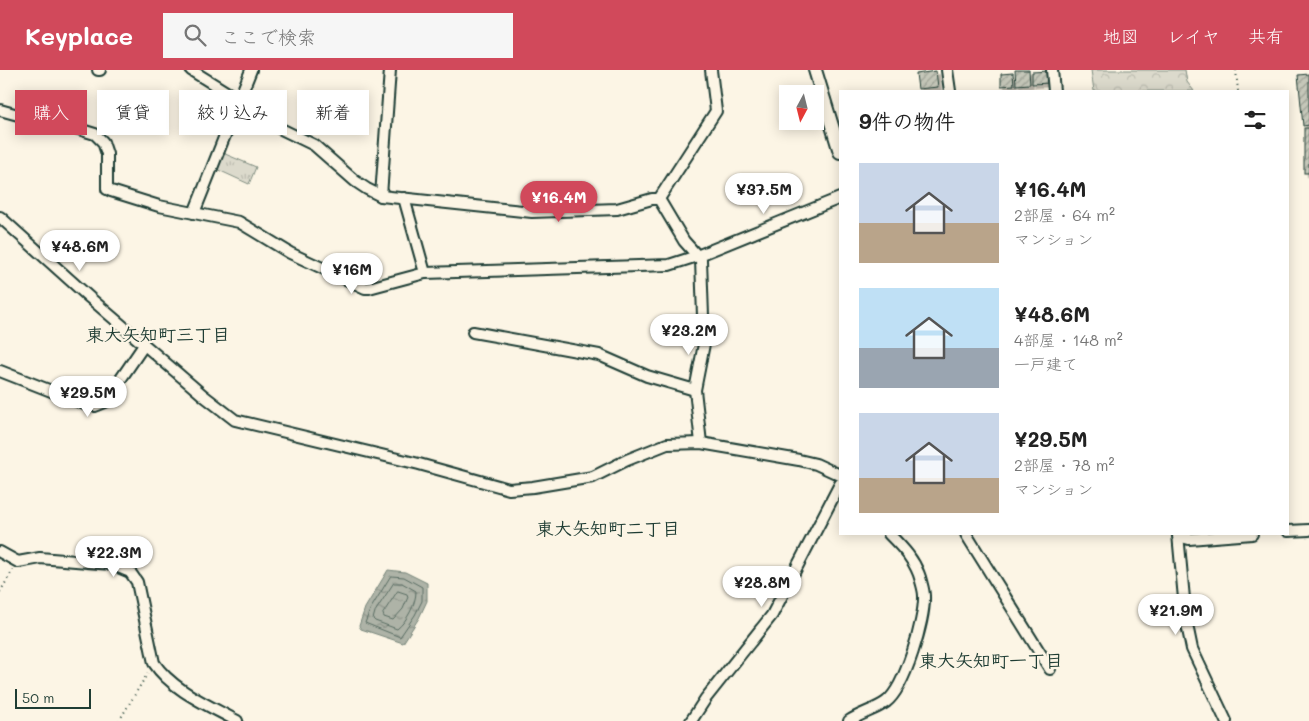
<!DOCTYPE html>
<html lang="ja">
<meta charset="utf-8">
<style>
:root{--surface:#fff;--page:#f6f6f6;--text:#222;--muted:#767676;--accent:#d1495b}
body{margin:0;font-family:Mali,"Klee One",sans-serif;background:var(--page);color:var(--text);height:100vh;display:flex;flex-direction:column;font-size:19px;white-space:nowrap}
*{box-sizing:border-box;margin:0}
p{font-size:16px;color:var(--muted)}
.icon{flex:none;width:28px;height:28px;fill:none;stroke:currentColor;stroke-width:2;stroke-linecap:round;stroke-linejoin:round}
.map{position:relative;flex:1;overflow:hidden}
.sheet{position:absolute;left:839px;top:20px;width:450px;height:445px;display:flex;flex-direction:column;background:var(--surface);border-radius:0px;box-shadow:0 2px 12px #0003}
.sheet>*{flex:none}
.top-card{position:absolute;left:15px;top:20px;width:475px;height:45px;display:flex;gap:10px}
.needle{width:32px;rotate:187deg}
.fabs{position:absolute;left:779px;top:15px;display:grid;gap:10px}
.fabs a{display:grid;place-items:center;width:45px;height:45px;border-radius:0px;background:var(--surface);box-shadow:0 2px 12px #0003;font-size:25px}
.scale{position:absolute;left:15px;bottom:12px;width:76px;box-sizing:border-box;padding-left:5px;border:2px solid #1f3d34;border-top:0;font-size:14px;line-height:18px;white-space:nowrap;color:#1f3d34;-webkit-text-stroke:4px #fcf5e5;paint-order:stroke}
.price{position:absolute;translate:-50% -42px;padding:0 11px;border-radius:18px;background:#fff;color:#222;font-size:16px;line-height:32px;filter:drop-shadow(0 1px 2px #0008)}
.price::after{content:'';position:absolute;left:50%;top:30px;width:15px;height:11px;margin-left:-8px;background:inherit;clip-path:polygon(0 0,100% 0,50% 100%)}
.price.selected{background:var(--accent);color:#fff}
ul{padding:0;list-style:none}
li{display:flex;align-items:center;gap:15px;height:125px;padding:0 20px}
li span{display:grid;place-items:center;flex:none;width:140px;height:100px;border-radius:0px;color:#555}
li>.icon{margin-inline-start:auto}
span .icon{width:60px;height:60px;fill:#fffc;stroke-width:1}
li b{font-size:21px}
h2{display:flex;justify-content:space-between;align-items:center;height:60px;padding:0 20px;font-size:21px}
.pill{padding:0 18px;border-radius:0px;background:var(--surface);box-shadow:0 2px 12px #0003;font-size:18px;line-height:45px}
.pill.selected{background:var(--accent);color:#fff}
header{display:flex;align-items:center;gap:30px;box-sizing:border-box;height:70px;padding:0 25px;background:var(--accent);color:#fff}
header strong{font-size:24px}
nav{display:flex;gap:28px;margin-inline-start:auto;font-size:18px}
.search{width:350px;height:45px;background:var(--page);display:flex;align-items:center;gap:12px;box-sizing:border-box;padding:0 18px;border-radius:0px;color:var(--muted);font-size:19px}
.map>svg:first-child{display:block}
</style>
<header>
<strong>Keyplace</strong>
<div class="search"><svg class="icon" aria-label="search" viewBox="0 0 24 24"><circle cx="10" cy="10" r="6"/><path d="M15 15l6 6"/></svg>ここで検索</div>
<nav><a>地図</a><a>レイヤ</a><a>共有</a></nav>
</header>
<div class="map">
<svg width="1309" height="651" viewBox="0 0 1309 651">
<defs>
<pattern id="grass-tufts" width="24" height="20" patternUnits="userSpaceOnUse" patternTransform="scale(1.25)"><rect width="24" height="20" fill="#dcdacc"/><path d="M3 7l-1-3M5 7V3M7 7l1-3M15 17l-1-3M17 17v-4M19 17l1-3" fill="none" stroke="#bcbcb0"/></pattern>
<pattern id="forest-crowns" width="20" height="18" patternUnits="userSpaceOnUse" patternTransform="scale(1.25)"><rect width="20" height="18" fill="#dcdacc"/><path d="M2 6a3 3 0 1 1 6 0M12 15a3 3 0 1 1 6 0" fill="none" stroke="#bcbcb0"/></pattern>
<pattern id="water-ripples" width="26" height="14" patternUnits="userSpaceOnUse" patternTransform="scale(1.25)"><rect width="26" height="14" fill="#aeb3a7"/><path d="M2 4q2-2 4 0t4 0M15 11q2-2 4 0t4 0" fill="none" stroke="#8d9389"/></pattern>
<pattern id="building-hatch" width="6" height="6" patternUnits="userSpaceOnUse" patternTransform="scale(1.25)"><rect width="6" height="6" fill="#c5c7b9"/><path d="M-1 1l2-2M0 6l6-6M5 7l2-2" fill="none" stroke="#9fa397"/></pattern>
<filter id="shadow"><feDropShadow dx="3.5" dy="3.5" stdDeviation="0" flood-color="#0004"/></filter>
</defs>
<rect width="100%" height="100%" fill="#fcf5e5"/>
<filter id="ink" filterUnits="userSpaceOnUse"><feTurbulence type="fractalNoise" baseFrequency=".02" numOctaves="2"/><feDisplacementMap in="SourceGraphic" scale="10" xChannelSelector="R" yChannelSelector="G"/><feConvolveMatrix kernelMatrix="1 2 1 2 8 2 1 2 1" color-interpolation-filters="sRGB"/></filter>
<g filter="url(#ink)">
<path fill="url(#grass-tufts)" stroke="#7e8c80" d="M218 81 256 97 249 114 212 97Z"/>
<path fill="url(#forest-crowns)" stroke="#7e8c80" d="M1091 0H1185L1187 12 1194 21H1094Z"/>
<path fill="url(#water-ripples)" stroke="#758479" d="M388 500 405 502 427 513V531L419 548 403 573 361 559 359 556 365 538Z"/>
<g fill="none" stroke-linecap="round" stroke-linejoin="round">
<g stroke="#586c62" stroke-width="1">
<path d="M391 506 404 507 422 517V531L415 545 400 567 365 553 370 540Z"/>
<path d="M394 513H402L416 521C416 534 407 551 397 559L375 551 373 549 375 542Z"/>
<path d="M398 521 407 524 408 527 403 539 393 550 384 547 383 544Z"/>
</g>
</g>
<g fill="url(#building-hatch)" stroke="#1f3d34" filter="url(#shadow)">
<path d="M1015 0H1029L1030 14 1016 15Z"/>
<path d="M936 1 938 17 918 19 916 4Z"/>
<path d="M1049 1 1050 13 1032 14V2Z"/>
<path d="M1013 3 1014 15 1001 16V4Z"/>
<path d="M1309 4V55L1303 56 1298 5Z"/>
<rect x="1304" y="58" width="5" height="45"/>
</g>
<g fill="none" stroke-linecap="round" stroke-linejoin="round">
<defs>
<g id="minor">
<path d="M98 0H100"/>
<path d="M191 0 239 30 277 57 314 75 355 111 367 119 381 126 532 142 617 139 652 129H659L684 171 701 190 704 274 695 320 701 373"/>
<path d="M947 0 950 21"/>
<path d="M1052 0 1054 21"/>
<path d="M0 40 58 56 72 57 95 64 103 72 107 84V119L111 121 159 136 239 152 290 183 365 218H369L425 203 404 128"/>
<path d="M381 126 390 0"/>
<path d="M659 129 716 41 711 0"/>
<path d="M194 143 251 0"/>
<path d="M0 147 90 228 204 326 235 350 419 394 509 419 533 417 593 407 627 390 667 374 701 373 799 390 816 394 840 405"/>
<path d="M425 203 669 195 697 186 840 128"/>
<path d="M473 262 599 285 647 306 695 320"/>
<path d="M0 301 87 335 95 336 105 332 144 275"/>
<path d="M1288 461 1309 460"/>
<path d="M966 464 1050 599"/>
<path d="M1178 464 1186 550 1192 579 1226 651"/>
<path d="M1178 466 1189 469 1252 464"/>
<path d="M0 482 18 492 40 488 111 494 130 502 137 512 154 593C172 620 208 635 237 651"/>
<path d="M691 651 706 628 772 545 840 414"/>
<path d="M849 651C861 643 875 640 886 632 905 618 925 549 924 526 924 521 922 515 921 511 916 491 903 478 889 464"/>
</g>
<path id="tertiary" d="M815 0 840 82"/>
</defs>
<use href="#minor" stroke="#1f3d34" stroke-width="14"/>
<use href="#tertiary" stroke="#1f3d34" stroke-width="16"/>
<g stroke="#1f3d34" stroke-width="2" stroke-dasharray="1 4" stroke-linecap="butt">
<path d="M1236 0 1238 21"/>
<path d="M0 522 13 500"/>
<path d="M119 651 149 601"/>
</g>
<use href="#minor" stroke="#fcf5e5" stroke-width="10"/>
<use href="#tertiary" stroke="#fcf5e5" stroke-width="12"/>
</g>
</g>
<g text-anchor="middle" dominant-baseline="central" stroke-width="4.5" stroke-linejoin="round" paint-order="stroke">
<g font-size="18" font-weight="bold" fill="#1f3d34" stroke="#fcf5e5">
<text x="158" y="264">東大矢知町三丁目</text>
<text x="608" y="458">東大矢知町二丁目</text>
<text x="991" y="590">東大矢知町一丁目</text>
</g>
</g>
</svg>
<div class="fabs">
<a><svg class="needle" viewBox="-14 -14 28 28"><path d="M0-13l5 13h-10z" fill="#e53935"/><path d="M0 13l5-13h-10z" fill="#767676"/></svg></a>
</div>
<div class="scale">50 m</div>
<b class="price" style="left:764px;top:145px">¥37.5M</b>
<b class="price selected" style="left:559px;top:153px">¥16.4M</b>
<b class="price" style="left:80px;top:202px">¥48.6M</b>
<b class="price" style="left:352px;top:225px">¥16M</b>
<b class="price" style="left:689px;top:286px">¥23.2M</b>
<b class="price" style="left:88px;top:348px">¥29.5M</b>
<b class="price" style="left:114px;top:508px">¥22.3M</b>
<b class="price" style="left:762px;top:538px">¥28.8M</b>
<b class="price" style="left:1176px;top:566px">¥21.9M</b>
<div class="top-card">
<a class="pill selected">購入</a>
<a class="pill">賃貸</a>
<a class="pill">絞り込み</a>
<a class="pill">新着</a>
</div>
<section class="sheet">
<h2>9件の物件<svg class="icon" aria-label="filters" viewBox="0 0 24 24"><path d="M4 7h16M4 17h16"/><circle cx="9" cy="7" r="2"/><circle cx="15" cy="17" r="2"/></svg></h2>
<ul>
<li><span style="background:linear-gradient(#c9d6e8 60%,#b9a48a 0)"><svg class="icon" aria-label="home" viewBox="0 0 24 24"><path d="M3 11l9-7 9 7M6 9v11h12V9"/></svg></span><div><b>¥16.4M</b><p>2部屋 · 64 m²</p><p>マンション</p></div></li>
<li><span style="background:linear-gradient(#bfe0f5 60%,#9aa5b1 0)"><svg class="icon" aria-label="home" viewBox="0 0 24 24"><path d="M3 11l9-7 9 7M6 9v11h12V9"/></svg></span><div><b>¥48.6M</b><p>4部屋 · 148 m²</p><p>一戸建て</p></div></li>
<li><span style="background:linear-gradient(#c9d6e8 65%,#b9a48a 0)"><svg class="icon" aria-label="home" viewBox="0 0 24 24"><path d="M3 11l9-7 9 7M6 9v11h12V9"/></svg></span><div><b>¥29.5M</b><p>2部屋 · 78 m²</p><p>マンション</p></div></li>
</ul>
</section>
</div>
